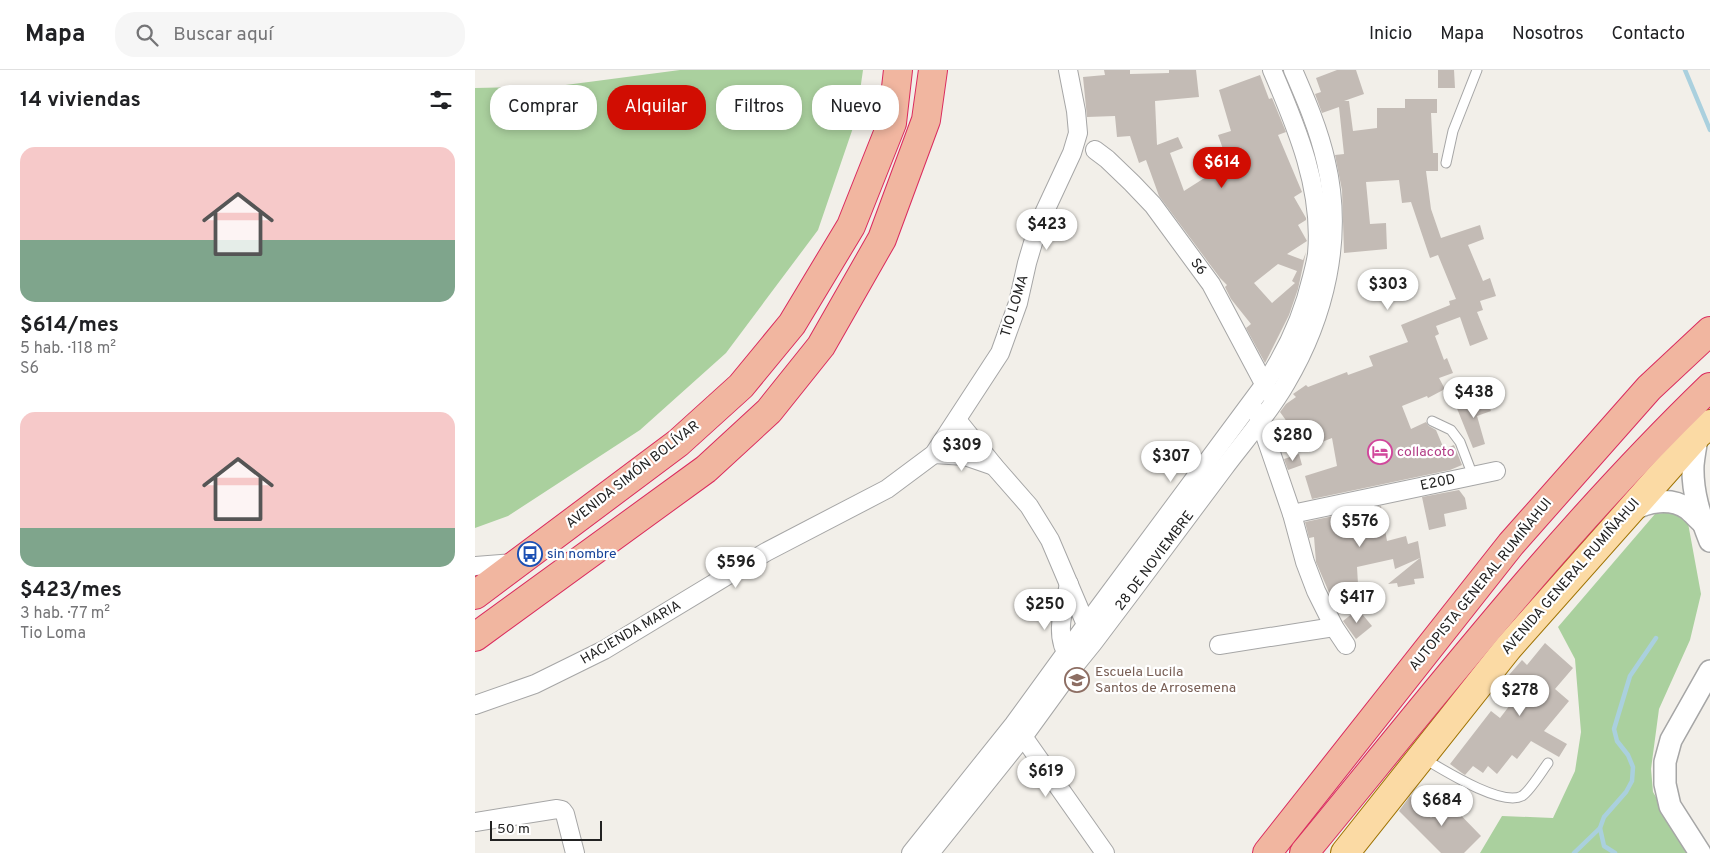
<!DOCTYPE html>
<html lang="es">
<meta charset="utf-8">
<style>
:root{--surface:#fff;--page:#f6f6f6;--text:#202124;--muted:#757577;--line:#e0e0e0;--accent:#d10d02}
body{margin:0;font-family:Overpass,sans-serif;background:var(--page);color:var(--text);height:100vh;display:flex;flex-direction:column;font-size:19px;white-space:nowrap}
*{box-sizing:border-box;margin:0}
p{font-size:16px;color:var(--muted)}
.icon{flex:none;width:28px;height:28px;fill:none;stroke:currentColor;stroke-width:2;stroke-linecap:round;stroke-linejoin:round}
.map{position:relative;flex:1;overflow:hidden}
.side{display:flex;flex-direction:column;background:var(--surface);width:475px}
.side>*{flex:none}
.top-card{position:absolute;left:15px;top:15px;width:475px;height:45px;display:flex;gap:10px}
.scale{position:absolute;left:15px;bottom:12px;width:112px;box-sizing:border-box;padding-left:5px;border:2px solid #222;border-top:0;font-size:14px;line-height:18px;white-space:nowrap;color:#222;-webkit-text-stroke:4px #fff;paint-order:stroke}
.price{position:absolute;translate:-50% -42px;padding:0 11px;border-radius:18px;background:#fff;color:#222;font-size:16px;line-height:32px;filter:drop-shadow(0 1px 2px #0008)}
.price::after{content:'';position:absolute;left:50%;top:30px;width:15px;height:11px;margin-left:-8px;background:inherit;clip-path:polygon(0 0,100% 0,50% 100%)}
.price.active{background:var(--accent);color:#fff}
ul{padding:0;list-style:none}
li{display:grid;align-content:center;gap:10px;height:265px;padding:0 20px}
li span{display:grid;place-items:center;height:155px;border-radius:15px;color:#555}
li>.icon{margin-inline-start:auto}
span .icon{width:90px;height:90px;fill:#fffc;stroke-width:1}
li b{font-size:21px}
h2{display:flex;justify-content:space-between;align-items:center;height:60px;padding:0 20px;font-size:21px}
.chip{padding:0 18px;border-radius:20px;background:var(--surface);box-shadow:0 2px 8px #0003;font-size:18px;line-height:45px}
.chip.active{background:var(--accent);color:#fff}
header{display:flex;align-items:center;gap:30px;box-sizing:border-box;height:70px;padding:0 25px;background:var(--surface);border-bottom:1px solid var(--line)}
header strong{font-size:24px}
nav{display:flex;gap:28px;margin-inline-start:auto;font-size:18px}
.search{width:350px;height:45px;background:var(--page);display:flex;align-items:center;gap:12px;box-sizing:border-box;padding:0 18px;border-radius:20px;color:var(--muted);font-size:19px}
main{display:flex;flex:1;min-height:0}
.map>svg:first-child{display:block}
</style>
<header>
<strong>Mapa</strong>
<div class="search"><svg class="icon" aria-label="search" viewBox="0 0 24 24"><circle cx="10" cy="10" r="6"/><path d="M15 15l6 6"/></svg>Buscar aquí</div>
<nav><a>Inicio</a><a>Mapa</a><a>Nosotros</a><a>Contacto</a></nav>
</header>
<main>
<section class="side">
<h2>14 viviendas<svg class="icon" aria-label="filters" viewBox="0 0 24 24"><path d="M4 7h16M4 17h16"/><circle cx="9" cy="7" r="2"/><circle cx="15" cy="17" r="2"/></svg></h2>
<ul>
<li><span style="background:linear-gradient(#f6c9c9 60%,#7fa58c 0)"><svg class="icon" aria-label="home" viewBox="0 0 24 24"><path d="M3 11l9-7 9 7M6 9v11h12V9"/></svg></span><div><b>$614/mes</b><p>5 hab. · 118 m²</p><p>S6</p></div></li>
<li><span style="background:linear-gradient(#f6c9c9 75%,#7fa58c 0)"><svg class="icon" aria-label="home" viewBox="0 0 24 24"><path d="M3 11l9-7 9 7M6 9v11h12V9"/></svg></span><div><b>$423/mes</b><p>3 hab. · 77 m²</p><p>Tio Loma</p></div></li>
</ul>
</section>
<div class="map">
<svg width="1235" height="783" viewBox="0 0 1235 783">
<rect width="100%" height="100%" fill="#f2efe9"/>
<g fill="#aad09e">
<path d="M205 0H388L381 49 343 160 251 283 165 360 33 446 0 458V18L83 16Z"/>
<path d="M1197 442 1213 453 1226 524 1215 570 1184 639 1176 699 1178 722 1214 783H1005L1027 746 1078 748 1100 701 1106 662 1100 589 1083 557 1180 444Z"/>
</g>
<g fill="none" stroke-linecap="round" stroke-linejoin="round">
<g stroke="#aad0de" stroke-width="4.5">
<path d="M1210 0 1235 60"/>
<path d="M1125 758 1129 776 1140 783"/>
<path d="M1099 783 1125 758 1129 747 1151 722 1157 711 1158 697 1153 685 1142 671 1139 659 1155 606 1181 568"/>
</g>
</g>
<g fill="#c3bbb5" fill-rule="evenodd">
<path d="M629 0H655V4L694 3V0H721L724 27 680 31 682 75 703 67 708 78 695 83 709 121 753 93 743 65 756 61 744 20 785 5 794 29 797 28 811 62 803 65 827 122 819 127 831 148V150L823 155 832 171 812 184 828 190 831 182 823 219 814 245 790 293 771 258 776 254 756 229 750 217 752 215 745 208 684 126 671 90 664 93 655 66 642 67 640 46 612 47 608 7 630 5ZM803 194 822 201 817 211 820 213 797 233 779 213Z"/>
<path d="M862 0H881L889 24 869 31H874L878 61 902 58V38H930V29H962V43H956L958 83H963V101H951L956 139 966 168 1005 155 1009 169 993 175 1008 211 1015 208 1021 226 1005 231 1008 240 1002 242 1013 269 995 276 985 247 961 256 964 264 960 266 969 290 972 288 978 303 964 308 970 319 953 328 952 326 927 336 936 359 951 352 954 356 961 360 969 379 979 375 987 395 975 400 837 429 830 406 862 396 857 368 822 382 815 365 820 363 805 342 811 334 821 327 818 324 831 315 833 317 872 302 873 305 898 296 894 286 933 272 926 255 975 235 974 231 981 229 963 185 955 188 936 132 927 133 924 110 891 112 895 154 911 153 912 179 869 183 867 120 860 85 869 84 864 37 847 43 840 24 846 22 841 8Z"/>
<path d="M963 0H979L980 18H963Z"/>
<path d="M1009 325 1016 341 1002 346 1010 374 998 378 981 336Z"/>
<path d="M824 384 827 395 813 400 809 389Z"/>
<path d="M984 420 990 428 992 439 969 444 971 456 954 460 947 427Z"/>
<path d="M906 436 912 471 931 466 933 474 943 471 949 508 939 509 940 514 923 517 922 513 913 514 945 488 920 499 918 489 882 497 883 514 863 515 868 521 856 527 841 492 839 467 834 468 830 452Z"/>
<path d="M883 539 897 556 881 569 868 551Z"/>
<path d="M1070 573 1098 598 1080 619 1094 631 1069 661 1092 674 1084 687 1056 671 1042 689 1037 685 1022 704 1013 696 1008 703 998 696 990 705 987 703 975 694 1016 641 1025 648 1048 618 1034 605 1047 590 1052 595Z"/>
<path d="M935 726 956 748 972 731 1006 766 989 783H966L924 741Z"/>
</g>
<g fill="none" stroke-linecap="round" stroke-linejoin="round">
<defs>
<g id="service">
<path d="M971 93 978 61 1002 0"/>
<path d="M957 351 976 360 985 372 998 406"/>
<path d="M948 688C967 699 1026 737 1047 726 1055 721 1067 701 1073 693"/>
</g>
<g id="minor">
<path d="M620 80 632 89 657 113 678 135 736 214 794 323"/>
<path d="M782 342 817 444 830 492 841 521 859 557 871 575"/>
<path d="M482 350 519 396 554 436 575 470 615 564"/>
<path d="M459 384 490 386 519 396"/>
<path d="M817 444 1021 401"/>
<path d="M0 496 39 493"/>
<path d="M594 514C589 538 578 567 595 588"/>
<path d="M744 575 859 557"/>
<path d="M0 635 60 614 129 580 291 482 412 419 459 384 525 283 543 233 552 193 563 156 597 83 603 63 601 41 593 0"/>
<path d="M542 658 630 783"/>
<path d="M0 752 82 739 87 740 90 744 100 783"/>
<path d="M436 783 539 654 611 555 789 315C812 281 828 246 837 207 839 199 841 192 842 184 848 120 822 58 797 0"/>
<path d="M455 783 548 667 601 594 618 573C662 515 705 457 749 398 770 370 794 343 811 313 850 247 869 168 851 92 844 60 831 30 818 0"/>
</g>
<g id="tertiary">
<path d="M1223 364C1221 374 1219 385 1218 395 1217 422 1225 446 1235 471"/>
<path d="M1156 441C1172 431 1196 427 1213 439 1218 443 1223 449 1228 453"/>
<path d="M1225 783 1195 736 1190 714V692L1196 670 1235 601"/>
</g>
<path id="primary" d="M870 783 1033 578 1223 364 1235 354"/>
<g id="trunk">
<path d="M0 525 203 373 266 316 317 254 376 156 417 53 423 0"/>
<path d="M0 567 231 399 294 341 346 276 407 169 451 50 458 0"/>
<path d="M792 783 1036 474 1174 318 1235 261"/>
<path d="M829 783C960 624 1087 460 1235 317"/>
</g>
</defs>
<use href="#service" stroke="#a6a6a6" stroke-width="11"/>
<use href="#minor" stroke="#a6a6a6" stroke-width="20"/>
<use href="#tertiary" stroke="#a6a6a6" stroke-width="24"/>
<use href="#primary" stroke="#9e7201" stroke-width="30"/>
<use href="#trunk" stroke="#da2b5e" stroke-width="30"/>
<use href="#service" stroke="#fff" stroke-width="9"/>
<use href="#minor" stroke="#fff" stroke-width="18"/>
<use href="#tertiary" stroke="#fff" stroke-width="21"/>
<use href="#primary" stroke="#fbdaa4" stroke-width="28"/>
<use href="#trunk" stroke="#f1b6a0" stroke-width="28"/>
</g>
<defs>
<symbol id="hotel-ring" viewBox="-11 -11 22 22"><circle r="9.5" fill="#fff" stroke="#d1479c" stroke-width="1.5"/><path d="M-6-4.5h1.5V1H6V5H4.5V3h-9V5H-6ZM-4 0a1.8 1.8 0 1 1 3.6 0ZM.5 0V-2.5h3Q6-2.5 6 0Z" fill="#d1479c"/></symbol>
<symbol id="bus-ring" viewBox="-11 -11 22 22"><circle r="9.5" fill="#fff" stroke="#1a4fb4" stroke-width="1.5"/><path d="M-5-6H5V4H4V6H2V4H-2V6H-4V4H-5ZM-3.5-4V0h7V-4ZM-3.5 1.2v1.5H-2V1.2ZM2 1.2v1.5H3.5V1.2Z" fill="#1a4fb4"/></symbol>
<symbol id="school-ring" viewBox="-11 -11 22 22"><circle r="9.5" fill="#fff" stroke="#8d6e63" stroke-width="1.5"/><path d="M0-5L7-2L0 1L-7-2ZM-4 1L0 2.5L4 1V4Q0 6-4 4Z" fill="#8d6e63"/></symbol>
</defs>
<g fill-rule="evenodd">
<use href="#hotel-ring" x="891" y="368" width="28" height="28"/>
<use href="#bus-ring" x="41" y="470" width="28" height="28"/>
<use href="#school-ring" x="588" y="596" width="28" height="28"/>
</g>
<g text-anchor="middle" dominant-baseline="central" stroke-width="4.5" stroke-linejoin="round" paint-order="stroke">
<g font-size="14" fill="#222" stroke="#fff">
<text transform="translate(723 197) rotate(53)">S6</text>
<text transform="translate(540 236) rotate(-73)">TIO LOMA</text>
<text transform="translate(158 405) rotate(-38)">AVENIDA SIMÓN BOLÍVAR</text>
<text transform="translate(963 413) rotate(-12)">E20D</text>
<text transform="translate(680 491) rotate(-53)">28 DE NOVIEMBRE</text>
<text transform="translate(1096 507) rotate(-49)">AVENIDA GENERAL RUMIÑAHUI</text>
<text transform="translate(1006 515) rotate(-51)">AUTOPISTA GENERAL RUMIÑAHUI</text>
<text transform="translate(156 563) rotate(-30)">HACIENDA MARIA</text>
</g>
<g font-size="14" fill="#b23c85" stroke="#fff" text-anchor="start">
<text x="922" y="382">collacoto</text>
</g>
<g font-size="14" fill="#164399" stroke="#fff" text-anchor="start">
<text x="72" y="484">sin nombre</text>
</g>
<g font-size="14" fill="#785e54" stroke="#fff" text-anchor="start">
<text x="620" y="602">Escuela Lucila<tspan x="620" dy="16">Santos de Arrosemena</tspan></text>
</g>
</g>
</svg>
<div class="scale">50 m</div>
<b class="price active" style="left:747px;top:119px">$614</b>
<b class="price" style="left:572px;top:181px">$423</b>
<b class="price" style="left:913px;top:241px">$303</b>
<b class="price" style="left:999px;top:349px">$438</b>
<b class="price" style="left:818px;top:392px">$280</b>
<b class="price" style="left:487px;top:402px">$309</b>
<b class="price" style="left:696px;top:413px">$307</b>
<b class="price" style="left:885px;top:478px">$576</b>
<b class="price" style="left:261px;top:519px">$596</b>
<b class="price" style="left:882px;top:554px">$417</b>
<b class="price" style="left:570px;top:561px">$250</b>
<b class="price" style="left:1045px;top:647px">$278</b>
<b class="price" style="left:571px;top:728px">$619</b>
<b class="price" style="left:967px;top:757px">$684</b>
<div class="top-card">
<a class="chip">Comprar</a>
<a class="chip active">Alquilar</a>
<a class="chip">Filtros</a>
<a class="chip">Nuevo</a>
</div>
</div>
</main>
